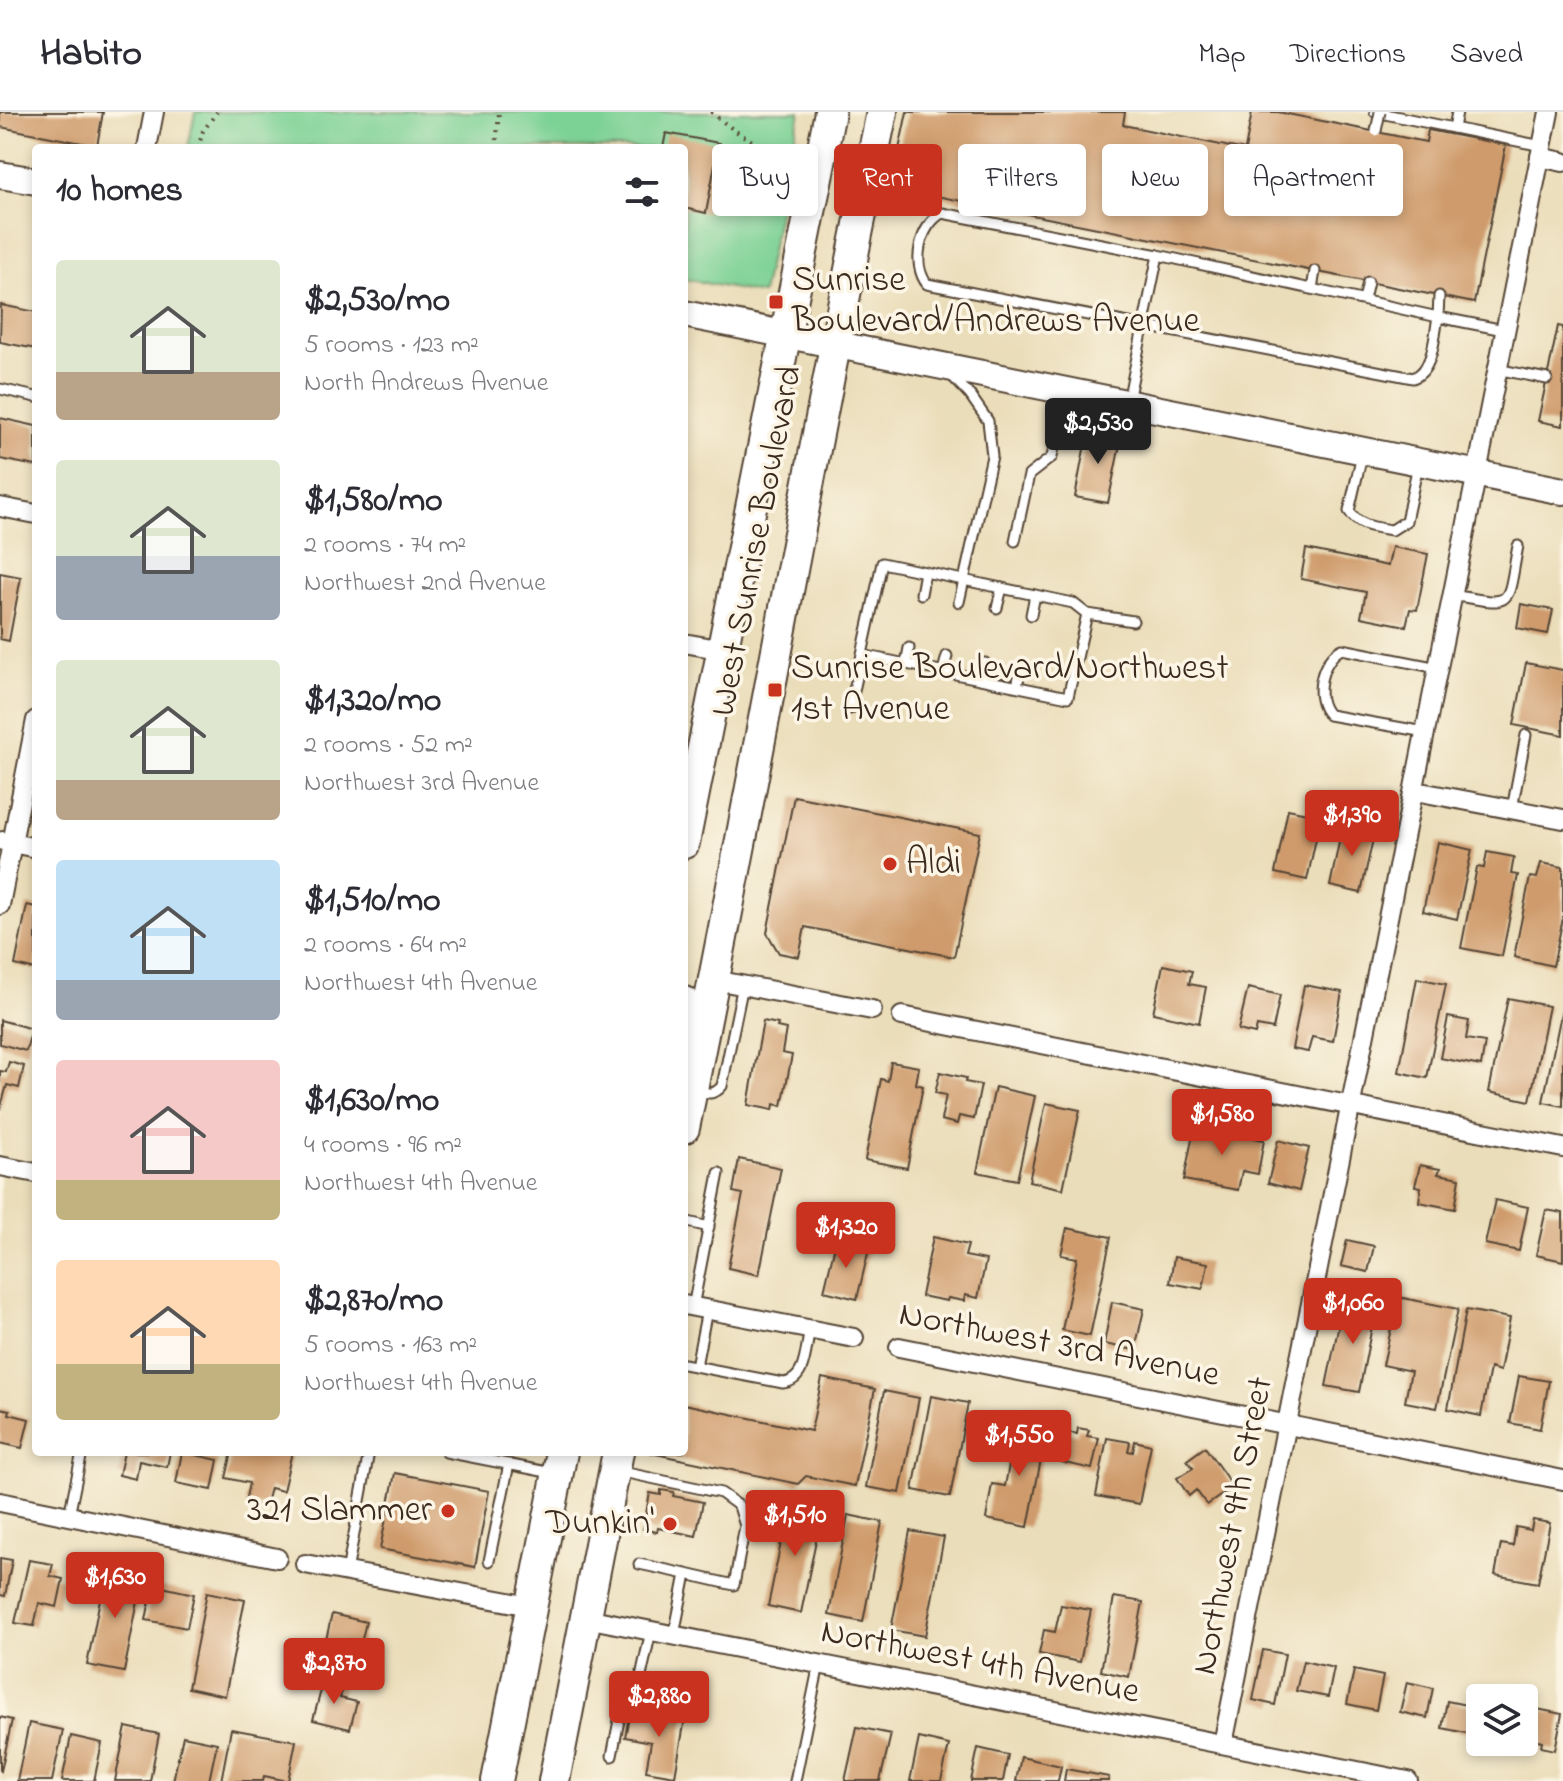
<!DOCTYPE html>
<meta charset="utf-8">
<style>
:root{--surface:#fff;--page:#f2f2f3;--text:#2b2b33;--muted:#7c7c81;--line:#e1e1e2;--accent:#c8321e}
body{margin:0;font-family:"Indie Flower",sans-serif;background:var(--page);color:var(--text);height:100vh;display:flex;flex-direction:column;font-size:30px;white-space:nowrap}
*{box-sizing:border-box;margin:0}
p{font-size:26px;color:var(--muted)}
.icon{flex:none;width:44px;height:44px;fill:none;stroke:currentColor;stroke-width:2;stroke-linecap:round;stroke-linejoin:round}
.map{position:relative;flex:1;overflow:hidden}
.panel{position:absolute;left:32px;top:32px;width:656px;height:1312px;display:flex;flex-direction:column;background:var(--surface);border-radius:8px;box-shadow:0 4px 12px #0003}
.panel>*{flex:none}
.guide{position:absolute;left:712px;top:32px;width:730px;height:72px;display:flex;gap:16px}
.controls{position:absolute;left:1466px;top:1572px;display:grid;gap:16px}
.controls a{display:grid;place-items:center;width:72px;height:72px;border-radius:8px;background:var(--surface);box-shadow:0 4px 12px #0003;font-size:40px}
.price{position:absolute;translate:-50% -68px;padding:0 18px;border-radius:8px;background:var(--accent);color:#fff;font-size:26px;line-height:52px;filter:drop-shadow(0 2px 4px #0008)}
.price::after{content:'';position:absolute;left:50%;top:48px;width:24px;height:18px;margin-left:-12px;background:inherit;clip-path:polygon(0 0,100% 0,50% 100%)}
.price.active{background:#222;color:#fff}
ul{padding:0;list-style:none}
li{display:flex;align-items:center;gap:24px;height:200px;padding:0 24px}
li span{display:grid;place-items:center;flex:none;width:224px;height:160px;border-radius:8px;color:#555}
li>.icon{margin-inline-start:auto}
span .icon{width:96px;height:96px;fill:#fffc;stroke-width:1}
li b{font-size:34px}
h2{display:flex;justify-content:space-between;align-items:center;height:96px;padding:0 24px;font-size:34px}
.tag{padding:0 28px;border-radius:8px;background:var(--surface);box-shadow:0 4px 12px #0003;font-size:28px;line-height:72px}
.tag.active{background:var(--accent);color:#fff}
header{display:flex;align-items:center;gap:48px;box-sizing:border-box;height:112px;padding:0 40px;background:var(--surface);border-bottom:2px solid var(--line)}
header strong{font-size:38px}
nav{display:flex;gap:44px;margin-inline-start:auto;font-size:28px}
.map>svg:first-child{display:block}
</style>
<header>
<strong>Habito</strong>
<nav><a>Map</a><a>Directions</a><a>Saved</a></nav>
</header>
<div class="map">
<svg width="1563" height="1669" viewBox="0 0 1563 1669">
<rect width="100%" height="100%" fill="#fcf5e5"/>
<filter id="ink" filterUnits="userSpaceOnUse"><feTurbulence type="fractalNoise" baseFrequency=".0125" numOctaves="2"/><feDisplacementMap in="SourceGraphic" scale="16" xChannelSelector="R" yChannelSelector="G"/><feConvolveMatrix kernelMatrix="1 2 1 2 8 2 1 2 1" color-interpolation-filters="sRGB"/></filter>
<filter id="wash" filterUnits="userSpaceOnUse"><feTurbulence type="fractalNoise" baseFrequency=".006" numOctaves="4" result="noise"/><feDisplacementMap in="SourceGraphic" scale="32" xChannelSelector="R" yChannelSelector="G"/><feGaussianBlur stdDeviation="1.8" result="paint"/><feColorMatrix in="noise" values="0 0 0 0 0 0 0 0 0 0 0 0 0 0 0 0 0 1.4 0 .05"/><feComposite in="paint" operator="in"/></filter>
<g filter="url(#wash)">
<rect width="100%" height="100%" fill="#eaddb9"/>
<path fill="#7bd195" stroke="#5b7e5a" stroke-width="2" d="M195 0H800L762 182 684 167V36H188Z"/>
<g id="blocks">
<g fill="#cf9b6c">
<path d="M0 0H103L97 34 0 15Z"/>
<path d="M907 0H1125L1123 13 1245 38 1252 0H1278L1426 30 1428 18 1506 33 1474 191 891 75Z"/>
<path d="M666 21 719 31 706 101 684 96V36H663Z"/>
<path d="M1 193 36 200V237L0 230Z"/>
<path d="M1558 214 1563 215V314L1538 309Z"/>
<path d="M0 306 36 314V354L0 347Z"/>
<path d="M1088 316 1122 323 1108 391 1075 385Z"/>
<path d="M1392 435 1428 442 1417 498 1410 497 1406 514 1361 505 1366 480 1301 467 1306 437 1388 454Z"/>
<path d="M0 461 21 465 9 529 0 527Z"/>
<path d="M1521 492 1553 498 1548 522 1517 516Z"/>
<path d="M1526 551 1563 558V623L1514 613Z"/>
<path d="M794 684 980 721 954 845 805 815 799 845 779 841 767 821Z"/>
<path d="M1288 697 1321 704 1307 768 1275 761Z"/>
<path d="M1343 711 1375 718 1361 781 1330 774Z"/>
<path d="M1438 730 1472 738 1457 807 1423 799Z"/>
<path d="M1487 740 1514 745 1511 762 1518 763 1502 844 1461 836 1477 755 1484 756Z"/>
<path d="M1541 751 1563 755V806L1553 854 1514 845 1530 765 1537 766Z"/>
<path d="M27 793 36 795V858L15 853Z"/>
<path d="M1163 853 1192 859 1189 872 1206 875 1199 911 1153 901Z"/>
<path d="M1417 866 1446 872 1427 966 1399 960Z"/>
<path d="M1304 873 1342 880 1333 929 1312 925 1308 940 1292 937Z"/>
<path d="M1248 876 1280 883 1273 917 1257 914 1255 922 1238 918Z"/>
<path d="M1508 886 1549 894 1530 989 1489 980Z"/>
<path d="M1562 897H1563V994L1543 990Z"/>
<path d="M1448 905 1469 909 1466 927 1485 930 1481 954 1440 946Z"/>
<path d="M0 908 32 917 26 939 0 932Z"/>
<path d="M763 909 778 912 777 915 786 917 782 941 792 943 782 994 774 992 773 998 748 993Z"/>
<path d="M9 950 24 954 19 976 7 973 0 998V959L6 960Z"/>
<path d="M891 950 919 955 916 972 923 974 907 1056 865 1048 881 967 888 969Z"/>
<path d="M940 960 966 966 965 970 981 973 974 1007 959 1004 957 1012 941 1008 946 983 935 981Z"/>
<path d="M995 975 1035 984 1017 1068 977 1060Z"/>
<path d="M1046 991 1080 998 1063 1077 1029 1069Z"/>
<path d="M1195 1011 1241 1020 1240 1023 1264 1028 1258 1062 1242 1059 1238 1078 1184 1068Z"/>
<path d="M1278 1028 1309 1036 1299 1079 1268 1071Z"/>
<path d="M739 1047 781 1056 759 1163 728 1156 743 1082 733 1080Z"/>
<path d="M1420 1053 1440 1057 1438 1062 1460 1066 1455 1097 1419 1090 1421 1075 1415 1074Z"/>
<path d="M1495 1088 1528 1095 1519 1139 1485 1132Z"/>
<path d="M1546 1098 1563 1101V1149L1536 1143Z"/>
<path d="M1067 1116 1111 1125 1090 1224 1062 1218 1077 1146 1061 1143Z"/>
<path d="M933 1125 968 1133 965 1144 986 1148 978 1186 965 1183 964 1189 948 1186 947 1189 921 1184Z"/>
<path d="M1347 1128 1374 1134 1368 1160 1341 1154Z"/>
<path d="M836 1129 869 1137 857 1187 824 1179Z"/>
<path d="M1174 1145 1208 1151 1203 1177 1170 1171Z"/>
<path d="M1358 1180 1378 1184 1359 1280 1326 1274 1339 1212 1351 1214Z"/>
<path d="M1398 1185 1458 1197 1437 1296 1405 1290 1411 1259 1383 1253Z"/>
<path d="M1112 1190 1144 1197 1135 1238 1104 1232Z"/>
<path d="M1466 1198 1510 1206 1500 1259 1490 1256 1481 1304 1448 1297Z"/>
<path d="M1519 1264 1549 1269 1540 1317 1510 1311Z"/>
<path d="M822 1266 875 1277 855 1374 806 1364 798 1372 651 1341 684 1340V1292L811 1319Z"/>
<path d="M884 1279 919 1286 900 1381 866 1375Z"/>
<path d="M931 1284 968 1291 950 1385 913 1378Z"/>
<path d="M0 1296 10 1298 9 1302 29 1307 22 1336 0 1331Z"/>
<path d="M1017 1310 1047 1316 1028 1415 986 1407 992 1372 1005 1374Z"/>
<path d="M1078 1316 1089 1318 1087 1324 1099 1326 1092 1357 1061 1350 1067 1320 1077 1322Z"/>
<path d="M1107 1326 1130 1330 1128 1339 1133 1340 1135 1329 1151 1333 1139 1392 1096 1384Z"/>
<path d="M1205 1335 1233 1375 1207 1393 1196 1378 1189 1384 1177 1366 1193 1356 1187 1348Z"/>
<path d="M124 1340H170L167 1355 139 1349 136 1367 119 1363Z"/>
<path d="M182 1340 218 1348 212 1378 176 1371Z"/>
<path d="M232 1340H292L283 1379 270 1376 265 1395 245 1390 249 1371 226 1366Z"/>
<path d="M395 1361 489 1379 475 1455 380 1437Z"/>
<path d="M661 1378 674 1380 673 1384 703 1390 696 1424 658 1416 657 1420 643 1417 650 1381 661 1383Z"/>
<path d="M789 1392 822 1399 801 1501 768 1494Z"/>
<path d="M848 1403 882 1410 863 1510 829 1503Z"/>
<path d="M1533 1408 1550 1411 1538 1471 1495 1463 1501 1432 1513 1434 1516 1415 1531 1418Z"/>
<path d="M910 1419 944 1425 925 1524 891 1518Z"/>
<path d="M0 1446 12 1448 5 1484 0 1483Z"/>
<path d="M29 1448 53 1452 50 1464 63 1467 57 1495 39 1491 34 1514 15 1511Z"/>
<path d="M106 1457 143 1464 124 1560 87 1553Z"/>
<path d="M153 1473 194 1482 187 1516 146 1508Z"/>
<path d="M207 1480 245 1488 225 1584 188 1576Z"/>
<path d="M1114 1485 1143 1490 1129 1565 1101 1559Z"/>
<path d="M1061 1493 1091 1498 1080 1550 1039 1542 1044 1518 1055 1520Z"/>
<path d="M332 1502 366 1510 358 1544 324 1536Z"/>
<path d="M1263 1538 1285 1542 1275 1593 1253 1588Z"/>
<path d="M1303 1549 1334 1556 1328 1585 1296 1579Z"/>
<path d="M1354 1558 1383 1564 1376 1598 1347 1592Z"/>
<path d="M324 1567 344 1572 340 1586 357 1590 350 1617 313 1608Z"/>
<path d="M1407 1570 1433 1576 1427 1606 1400 1600Z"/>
<path d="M1447 1589 1476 1595 1474 1608 1480 1609V1624L1442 1616Z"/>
<path d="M1532 1596 1562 1602 1555 1638 1541 1635 1542 1629 1530 1626 1529 1634 1513 1632 1524 1630V1609L1529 1610Z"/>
<path d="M668 1597 686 1601 675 1664 646 1659 651 1630 625 1625 630 1600 666 1607Z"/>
<path d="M0 1605 12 1608 1 1659 0 1658Z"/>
<path d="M29 1611 63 1618 52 1669H17Z"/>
<path d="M126 1615 159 1622 150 1669H115Z"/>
<path d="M857 1615 891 1622 880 1669H845Z"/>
<path d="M231 1617 296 1629 288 1669 264 1664 263 1669H221Z"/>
<path d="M71 1624 102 1631 94 1669H62Z"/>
<path d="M183 1624 217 1631 209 1669H173Z"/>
<path d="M919 1626 949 1633 941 1669H910Z"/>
<path d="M978 1636 1008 1643 1003 1669H971Z"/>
<path d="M1021 1645 1061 1654 1058 1669H1016Z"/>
<path d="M1066 1657 1109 1665 1108 1669H1064Z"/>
</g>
</g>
</g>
<g filter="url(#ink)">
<use href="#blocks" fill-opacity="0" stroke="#554535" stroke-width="2"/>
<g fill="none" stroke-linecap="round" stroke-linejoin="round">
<defs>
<g id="lane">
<path d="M1375 0 1542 34"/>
<path d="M1454 16 1457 0"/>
<path d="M1312 177 1315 159"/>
<path d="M1439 184 1438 205 1158 143 942 101C920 113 911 152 927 172L1413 266C1434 258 1434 225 1438 205L1504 218"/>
<path d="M1364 188 1368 170"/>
<path d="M1496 257 1547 267"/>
<path d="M951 263 970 283 988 309 992 344 959 490"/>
<path d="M0 277 36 285"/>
<path d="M1128 289 1158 143"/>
<path d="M1362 343 1349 399C1359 415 1375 415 1392 418L1406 409 1418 353"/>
<path d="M1015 429 1029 363 1052 345 1065 283"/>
<path d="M921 482 925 460"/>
<path d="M1452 483C1516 494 1506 496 1518 434"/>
<path d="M997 496 1002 476"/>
<path d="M1087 502 1133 509"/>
<path d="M1031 503 1035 483"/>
<path d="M906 552 909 536"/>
<path d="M943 559 947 544"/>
<path d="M982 567 985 551"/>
<path d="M1017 574 1021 556"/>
<path d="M850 597 882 451 1073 491 1087 502 1068 585 862 543"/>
<path d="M1425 620 1329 603C1312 586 1321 547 1342 537L1438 556"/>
<path d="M1512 697 1526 623"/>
<path d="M695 979C707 981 714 984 722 974L743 873"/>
<path d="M684 1109 709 1115"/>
<path d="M693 1195 719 1061"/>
<path d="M684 1252 783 1271C807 1269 805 1237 810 1217"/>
<path d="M696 1254 707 1198"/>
<path d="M446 1340 552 1361"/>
<path d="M618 1359 721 1381 739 1394 745 1414 734 1473 686 1462 674 1523"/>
<path d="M69 1404 82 1340"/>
<path d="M489 1449 509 1352"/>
<path d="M639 1452 686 1462"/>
<path d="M347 1460 369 1340"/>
<path d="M612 1644 622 1593 638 1578 651 1519"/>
<path d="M795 1669 819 1552"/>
</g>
<g id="street">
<path d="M147 36 154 0"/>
<path d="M1540 45 1563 50"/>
<path d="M0 395 36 402"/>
<path d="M684 531 723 538"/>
<path d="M1415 679 1563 707"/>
<path d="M3 729 36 736"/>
<path d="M0 793 36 608"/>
<path d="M715 868 872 898"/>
<path d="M902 904 1563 1036"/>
<path d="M0 1054 36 1061"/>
<path d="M684 1193 854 1226"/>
<path d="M899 1235 1563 1368"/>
<path d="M0 1390 277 1446"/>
<path d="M305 1452 530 1494"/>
<path d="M586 1506 1408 1669"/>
<path d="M1223 1632 1549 0"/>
</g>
<g id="secondary">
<path d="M0 63 36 69"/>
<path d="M684 202 1563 379"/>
</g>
<g id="primary">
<path d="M684 731 830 0"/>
<path d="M684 890 694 942"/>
<path d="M684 1016C754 678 811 338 882 0"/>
<path d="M497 1669 562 1340"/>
<path d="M554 1669 618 1340"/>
</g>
</defs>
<use href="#lane" stroke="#554535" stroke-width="13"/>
<use href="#street" stroke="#554535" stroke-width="22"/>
<use href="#secondary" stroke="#554535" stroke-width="30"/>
<use href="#primary" stroke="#554535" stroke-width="34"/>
<g stroke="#554535" stroke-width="4" stroke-dasharray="2 6" stroke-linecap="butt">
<path d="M711 0C736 22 762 36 793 47"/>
<path d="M198 36 203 19 217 0"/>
<path d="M496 36 499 0"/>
</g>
<use href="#lane" stroke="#fff" stroke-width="9"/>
<use href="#street" stroke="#fff" stroke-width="18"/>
<use href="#secondary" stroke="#fff" stroke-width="26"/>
<use href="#primary" stroke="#fff" stroke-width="30"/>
<defs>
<path id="lane-bridge" d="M1376 19 1380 0"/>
</defs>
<use href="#lane-bridge" stroke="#554535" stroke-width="13" stroke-linecap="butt"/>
<use href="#lane-bridge" stroke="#fff" stroke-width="9"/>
</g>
</g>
<g fill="#c8321e" stroke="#fcf5e5" stroke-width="3">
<rect x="768" y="182" width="16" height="16" rx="4"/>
<rect x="767" y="570" width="16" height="16" rx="4"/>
<circle cx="890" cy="752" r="8"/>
<circle cx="448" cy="1399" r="8"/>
<circle cx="670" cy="1412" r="8"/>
</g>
<g text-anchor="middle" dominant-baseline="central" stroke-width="7" stroke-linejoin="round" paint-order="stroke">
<g font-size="36" fill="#3b2a1e" stroke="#fcf5e5" text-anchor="start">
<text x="792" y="169">Sunrise<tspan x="792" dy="41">Boulevard/Andrews Avenue</tspan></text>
<text x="791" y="557">Sunrise Boulevard/Northwest<tspan x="791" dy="41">1st Avenue</tspan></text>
<text x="906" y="752">Aldi</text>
<text x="432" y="1399" text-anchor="end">321 Slammer</text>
<text x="654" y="1412" text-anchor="end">Dunkin'</text>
</g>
<g font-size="36" fill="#3b2a1e" stroke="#fcf5e5">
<text transform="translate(758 429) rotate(-79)">West Sunrise Boulevard</text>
<text transform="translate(1059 1234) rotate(11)">Northwest 3rd Avenue</text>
<text transform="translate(1234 1414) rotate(-79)">Northwest 9th Street</text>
<text transform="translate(980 1551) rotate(11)">Northwest 4th Avenue</text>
</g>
</g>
</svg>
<div class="controls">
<a><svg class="icon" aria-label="layers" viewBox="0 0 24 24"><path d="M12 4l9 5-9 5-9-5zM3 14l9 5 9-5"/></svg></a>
</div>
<b class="price active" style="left:1098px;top:354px">$2,530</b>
<b class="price" style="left:1352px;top:746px">$1,390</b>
<b class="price" style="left:1222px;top:1045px">$1,580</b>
<b class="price" style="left:846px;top:1158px">$1,320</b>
<b class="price" style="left:1353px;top:1234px">$1,060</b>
<b class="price" style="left:1019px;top:1366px">$1,550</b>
<b class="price" style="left:795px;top:1446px">$1,510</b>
<b class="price" style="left:115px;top:1508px">$1,630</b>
<b class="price" style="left:334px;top:1594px">$2,870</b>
<b class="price" style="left:659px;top:1627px">$2,880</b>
<div class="guide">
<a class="tag">Buy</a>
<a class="tag active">Rent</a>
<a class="tag">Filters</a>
<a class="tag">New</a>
<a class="tag">Apartment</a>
</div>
<section class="panel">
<h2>10 homes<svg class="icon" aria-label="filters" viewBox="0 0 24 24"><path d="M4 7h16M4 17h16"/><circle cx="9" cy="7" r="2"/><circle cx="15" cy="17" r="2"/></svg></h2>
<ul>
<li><span style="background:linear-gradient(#dfe7d0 70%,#b9a48a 0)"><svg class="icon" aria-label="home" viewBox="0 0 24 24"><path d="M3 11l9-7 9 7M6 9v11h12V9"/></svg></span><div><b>$2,530/mo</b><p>5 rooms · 123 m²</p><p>North Andrews Avenue</p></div></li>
<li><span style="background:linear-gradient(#dfe7d0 60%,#9aa5b1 0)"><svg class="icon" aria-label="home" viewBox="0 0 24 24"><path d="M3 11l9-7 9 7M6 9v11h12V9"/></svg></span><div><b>$1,580/mo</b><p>2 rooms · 74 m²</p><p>Northwest 2nd Avenue</p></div></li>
<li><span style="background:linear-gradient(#dfe7d0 75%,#b9a48a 0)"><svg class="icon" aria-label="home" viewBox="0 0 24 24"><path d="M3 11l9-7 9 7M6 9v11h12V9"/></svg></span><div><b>$1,320/mo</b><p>2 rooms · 52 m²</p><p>Northwest 3rd Avenue</p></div></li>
<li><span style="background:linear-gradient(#bfe0f5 75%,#9aa5b1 0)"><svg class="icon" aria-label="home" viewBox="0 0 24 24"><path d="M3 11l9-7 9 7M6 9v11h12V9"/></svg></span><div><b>$1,510/mo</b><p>2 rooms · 64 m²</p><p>Northwest 4th Avenue</p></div></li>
<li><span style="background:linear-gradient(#f6c9c9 75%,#c2b280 0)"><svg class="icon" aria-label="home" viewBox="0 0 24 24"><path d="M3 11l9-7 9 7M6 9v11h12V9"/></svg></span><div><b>$1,630/mo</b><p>4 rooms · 96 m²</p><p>Northwest 4th Avenue</p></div></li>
<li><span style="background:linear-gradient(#ffd9b3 65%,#c2b280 0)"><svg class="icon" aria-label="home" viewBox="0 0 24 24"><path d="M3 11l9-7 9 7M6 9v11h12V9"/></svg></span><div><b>$2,870/mo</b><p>5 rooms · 163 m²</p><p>Northwest 4th Avenue</p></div></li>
</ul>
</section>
</div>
